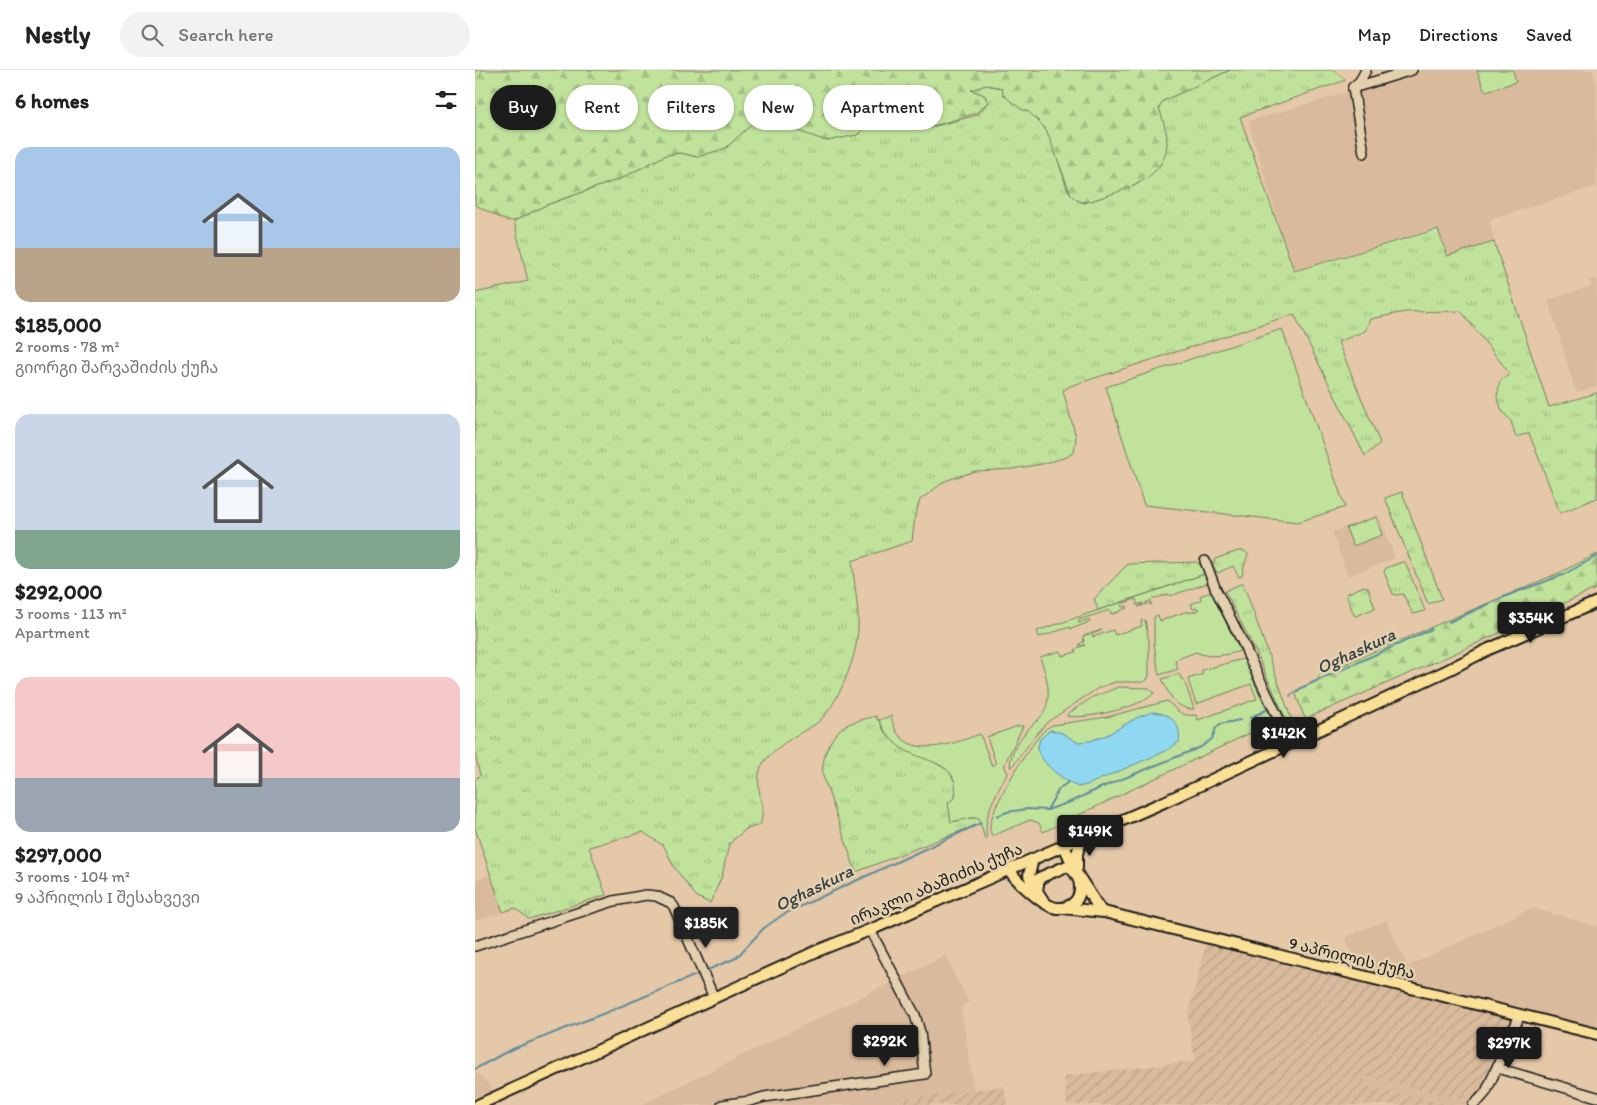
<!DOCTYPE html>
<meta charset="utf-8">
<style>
:root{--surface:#fff;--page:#f2f2f2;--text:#222;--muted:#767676;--line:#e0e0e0;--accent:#1c1c1c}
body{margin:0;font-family:Itim,"Noto Sans Georgian",sans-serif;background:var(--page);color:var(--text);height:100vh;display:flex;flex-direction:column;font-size:19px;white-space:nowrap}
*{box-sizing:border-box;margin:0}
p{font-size:16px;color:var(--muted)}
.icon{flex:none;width:28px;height:28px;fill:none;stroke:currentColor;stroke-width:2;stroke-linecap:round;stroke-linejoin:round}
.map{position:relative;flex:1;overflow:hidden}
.panel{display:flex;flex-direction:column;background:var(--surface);width:475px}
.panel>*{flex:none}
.hud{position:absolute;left:15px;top:15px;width:475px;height:45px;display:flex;gap:10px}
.price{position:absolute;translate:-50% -42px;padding:0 11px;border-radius:5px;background:var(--accent);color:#fff;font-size:16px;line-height:32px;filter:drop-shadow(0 1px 2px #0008)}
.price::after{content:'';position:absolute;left:50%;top:30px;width:15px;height:11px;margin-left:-8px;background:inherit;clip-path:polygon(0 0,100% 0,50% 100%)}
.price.active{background:#222;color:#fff}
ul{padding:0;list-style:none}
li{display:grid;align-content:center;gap:10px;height:265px;padding:0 15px}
li span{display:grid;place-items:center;height:155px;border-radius:15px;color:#555}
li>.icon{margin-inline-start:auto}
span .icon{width:90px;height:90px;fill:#fffc;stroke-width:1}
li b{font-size:21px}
h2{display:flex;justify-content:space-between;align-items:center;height:60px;padding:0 15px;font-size:21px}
.chip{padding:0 18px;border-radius:22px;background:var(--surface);box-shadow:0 1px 4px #0004;font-size:18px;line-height:45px}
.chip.active{background:var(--accent);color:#fff}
header{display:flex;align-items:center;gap:30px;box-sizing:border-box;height:70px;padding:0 25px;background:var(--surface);border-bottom:1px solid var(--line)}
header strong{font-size:24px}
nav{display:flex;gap:28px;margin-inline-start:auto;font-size:18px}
.search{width:350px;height:45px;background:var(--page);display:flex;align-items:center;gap:12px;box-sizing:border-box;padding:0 18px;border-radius:28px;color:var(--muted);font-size:19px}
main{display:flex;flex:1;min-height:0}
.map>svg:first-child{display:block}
</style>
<header>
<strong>Nestly</strong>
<div class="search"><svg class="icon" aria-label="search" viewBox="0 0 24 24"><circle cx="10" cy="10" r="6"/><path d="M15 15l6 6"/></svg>Search here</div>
<nav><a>Map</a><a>Directions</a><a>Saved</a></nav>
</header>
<main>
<section class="panel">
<h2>6 homes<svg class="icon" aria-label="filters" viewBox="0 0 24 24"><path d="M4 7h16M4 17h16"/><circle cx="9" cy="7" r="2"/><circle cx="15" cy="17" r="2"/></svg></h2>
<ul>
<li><span style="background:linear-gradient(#a9c7e8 65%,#b9a48a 0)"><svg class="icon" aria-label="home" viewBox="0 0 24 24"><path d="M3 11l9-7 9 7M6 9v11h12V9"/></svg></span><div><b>$185,000</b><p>2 rooms · 78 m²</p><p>გიორგი შარვაშიძის ქუჩა</p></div></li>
<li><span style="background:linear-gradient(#c9d6e8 75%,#7fa58c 0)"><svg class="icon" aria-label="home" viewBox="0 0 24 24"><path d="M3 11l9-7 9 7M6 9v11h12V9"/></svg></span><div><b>$292,000</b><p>3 rooms · 113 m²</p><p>Apartment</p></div></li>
<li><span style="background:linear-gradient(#f6c9c9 65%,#9aa5b1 0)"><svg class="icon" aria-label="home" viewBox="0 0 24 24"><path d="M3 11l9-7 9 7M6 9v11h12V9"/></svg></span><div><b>$297,000</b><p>3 rooms · 104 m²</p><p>9 აპრილის I შესახვევი</p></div></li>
</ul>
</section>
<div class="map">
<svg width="1122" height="1035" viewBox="0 0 1122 1035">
<defs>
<pattern id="industrial-furrows" width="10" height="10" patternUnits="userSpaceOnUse" patternTransform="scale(1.25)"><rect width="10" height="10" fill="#daba9c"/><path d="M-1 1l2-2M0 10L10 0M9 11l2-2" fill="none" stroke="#ba9f86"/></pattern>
<pattern id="grass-tufts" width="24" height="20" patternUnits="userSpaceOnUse" patternTransform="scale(1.25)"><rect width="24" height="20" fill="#c0e29b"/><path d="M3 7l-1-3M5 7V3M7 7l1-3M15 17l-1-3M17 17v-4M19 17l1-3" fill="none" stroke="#a4c185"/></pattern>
<pattern id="forest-firs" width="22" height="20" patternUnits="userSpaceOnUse" patternTransform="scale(1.25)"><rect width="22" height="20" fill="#c0e29b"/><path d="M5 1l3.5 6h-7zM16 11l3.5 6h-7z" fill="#a4c185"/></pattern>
</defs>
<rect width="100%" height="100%" fill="#e5c8a8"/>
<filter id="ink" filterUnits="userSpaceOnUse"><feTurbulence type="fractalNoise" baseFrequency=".02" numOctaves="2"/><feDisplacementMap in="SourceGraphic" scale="10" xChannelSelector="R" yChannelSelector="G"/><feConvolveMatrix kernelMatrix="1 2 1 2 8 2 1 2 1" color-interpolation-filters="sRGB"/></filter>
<g filter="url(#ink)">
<g fill="#daba9c">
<path d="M950 0H1117L1122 15V116L1014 150 1020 173 971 187 962 158 818 200 773 51Z"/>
<path d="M1122 208V316L1101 322 1073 230 1117 216 1115 210Z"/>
<path d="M903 445 920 488 873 506 857 462Z"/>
<path d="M15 805 28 842 0 851V810Z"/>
<path d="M1057 838 1122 856V964L887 906 870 867 911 850 933 896Z"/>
<path d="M470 886 494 932 486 937 499 1020 428 1029V1035H166Z"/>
<path d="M0 1000 11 1012 30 1035H0Z"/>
<path d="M890 1006 1002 1033 1008 1035H975L888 1016Z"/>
</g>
<g fill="url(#industrial-furrows)">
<path d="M733 865 1045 945 1002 1033 890 1006 889 1016 975 1035H592L589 1006 720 991 713 946Z"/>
<path d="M529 1016 532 1035H428L427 1029Z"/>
</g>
<g fill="url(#grass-tufts)" stroke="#6e7f5c">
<path d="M755 0H859L871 10 765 47 819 201 963 159 972 186 1019 172 1074 337 1122 323V428L1085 443 1054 363 1041 367 1036 351 1027 341 1022 327 1025 311 1035 304 986 241 930 242 895 249 890 261 863 272 905 373 890 386 819 244 595 316 588 321 601 367 599 382 592 387 567 394 537 399 500 401 470 411 445 430 440 446 437 471 377 491C379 513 384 538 383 559 382 586 364 634 343 652 339 656 332 659 327 662 313 670 299 679 289 692 275 711 293 736 285 755L271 759 254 774 247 806 235 833 222 827 199 797 189 776 168 762 114 777 131 825 54 849 40 838 28 842 0 758V710L5 705 0 683V223L53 211 39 151 71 135 145 109 191 85 206 83 222 87 251 78 292 40 318 59 352 71 384 64 400 49 416 40 423 39 430 43 438 57 446 60 502 45 514 32 509 25 495 20 511 15 527 18 546 39 554 42 566 53 575 66 592 118 596 125 609 133 616 131 663 114 692 68 684 38 688 31Z"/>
<path d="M927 422 967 529 953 534 910 428Z"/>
<path d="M763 481H769L773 484 768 500 767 506 764 507 758 496 742 503 738 495 740 489Z"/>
<path d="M722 492 728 499 730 504 623 540 619 529 653 494Z"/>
<path d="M927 492H930L950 541 938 544 928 524 921 525 918 524 909 502 911 498Z"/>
<path d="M768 513 818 654 814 656 778 576 750 521Z"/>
<path d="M889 516 893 518 900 538 881 546 879 545 871 524Z"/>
<path d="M401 646 402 650H404L409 661 474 701 482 716 476 752 496 748H504L506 753 381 802 348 706C346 689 354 668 368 657 372 653 394 648 401 646Z"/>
</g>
<g fill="url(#forest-firs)" stroke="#6e7f5c">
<path d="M0 0H755L688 31 684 38C687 47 691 58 692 68 695 110 647 120 616 131 607 133 602 131 596 125L571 59 554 42 546 39 533 29 528 24 527 18 511 15 496 20 509 25 513 32 501 43 446 60 438 57 430 43 423 39 414 41 400 49 382 65 352 71 317 59 292 40 251 78 222 87 206 83 191 85 145 109 71 135 39 151 30 150 0 135Z"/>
<path d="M1122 484V518L974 586 830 649 821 625 826 618 844 609 843 606 851 601 884 588 1086 502Z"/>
</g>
<g fill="#c0e29b" stroke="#6e7f5c">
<path d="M1002 0H1038L1041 12 1011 21 1009 19Z"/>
<path d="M807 259 870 437 823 452 669 435 631 317Z"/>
<path d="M901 447 907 465 878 476 871 458Z"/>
<path d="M730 504 733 513 695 526 694 524 675 530 677 534 675 535 674 532H671L672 534 663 537 668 534V533L661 535 662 533 661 529 646 534 647 537 652 536V538L644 541V542L636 544 635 540 603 550 604 553 614 549 615 552 596 559 595 557 564 567 562 561Z"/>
<path d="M736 522 765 581C752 585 734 589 721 582L700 590 703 599 684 605 679 574V547L683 545 685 551 713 541 714 543 724 540 723 538 718 539 716 534 726 530 725 526Z"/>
<path d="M670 550 674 572V605L672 610 668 612H640L623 618 571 653 556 671 536 698C532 687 547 665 555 657 560 652 567 648 570 640 577 622 571 605 565 587L585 581 587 586 601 582 600 579 610 575 605 576 604 574 609 572 608 566 627 560 617 564 618 567 638 560 640 565 667 556 666 551Z"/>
<path d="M768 589 798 652 568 762 564 753 555 750 517 766C516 763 515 761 515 759 513 741 557 670 571 659 573 657 576 656 578 655L632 647 692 631C702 640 706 647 721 645L723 650 782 629 776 614 721 634 713 609 728 604 727 600Z"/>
<path d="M704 604 707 610H709L719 639C701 640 693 623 687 609Z"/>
<path d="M644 617 674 618 679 623C668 637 609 650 592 646L594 643 618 627Z"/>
<path d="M416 646C418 654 420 662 426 667 444 687 484 672 505 664L517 696 521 694 512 667 543 656H548L530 693V698L533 703C522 722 507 746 512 768L510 769 504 748H496L476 752 473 733 480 727C486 690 447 693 425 677 415 669 409 661 404 650Z"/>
</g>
<path fill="#90d7f1" stroke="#628c9c" d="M677 642C695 643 707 653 704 672L693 680 612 715 603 717C586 708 571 698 562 680L565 669 575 660 587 663 602 672 615 671 632 665 661 648Z"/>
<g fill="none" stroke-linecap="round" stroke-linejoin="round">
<g stroke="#628c9c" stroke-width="2">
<path d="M974 552 1036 524 1088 505 1122 486"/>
<path d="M815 626 826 618 957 559"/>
<path d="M775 648 793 639"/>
<path d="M572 740 584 719 593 712"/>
<path d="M522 746 532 742 553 739 572 740 595 732 625 718 726 677 737 669 741 658 745 654 765 650"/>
<path d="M230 901 261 888 289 858 309 844 506 753"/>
<path d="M0 999 35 980 130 943 226 903"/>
</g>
<defs>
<g id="minor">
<path d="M878 17 885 11 891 0"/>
<path d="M878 18 889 83"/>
<path d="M878 18 937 0"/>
<path d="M730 491 741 520 771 579 773 585 815 672"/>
<path d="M0 876 139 831 171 825 181 826 196 833 199 837 239 928"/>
<path d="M1022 998 1122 1027"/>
<path d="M247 1035 275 1031 289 1027 450 1004 445 962 440 945 395 860"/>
<path d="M998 1035 1004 1030 1011 1022 1045 945"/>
</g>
<g id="major">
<path d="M589 776 602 804 626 841"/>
<path d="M558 789 554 805 560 822"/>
<path d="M602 798V783L608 767"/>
<path d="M534 800C541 810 569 837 582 838 608 840 613 808 592 796L564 808 562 821 569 832"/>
<path d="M588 838 629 842 1122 964"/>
<path d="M3 1035 342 881 402 857 689 732 973 600 1014 579 1122 532"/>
</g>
</defs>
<use href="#minor" stroke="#1c1c1c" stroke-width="12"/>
<use href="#major" stroke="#1c1c1c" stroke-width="14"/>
<use href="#minor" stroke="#e4d0ae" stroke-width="9"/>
<use href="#major" stroke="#fadf96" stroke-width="10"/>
</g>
</g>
<g text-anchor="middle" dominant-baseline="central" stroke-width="5" stroke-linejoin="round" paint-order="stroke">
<g font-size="16" fill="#1c1c1c" stroke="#e4d0ae">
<text transform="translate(461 814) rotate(-23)">ირაკლი აბაშიძის ქუჩა</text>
<text transform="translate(877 888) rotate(14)">9 აპრილის ქუჩა</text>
</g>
<g font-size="18" font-style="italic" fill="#334147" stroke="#e4d0ae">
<text transform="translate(881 581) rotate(-25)">Oghaskura</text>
<text transform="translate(339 818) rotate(-26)">Oghaskura</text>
</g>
</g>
</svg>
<b class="price" style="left:1056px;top:574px">$354K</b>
<b class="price" style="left:809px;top:689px">$142K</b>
<b class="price" style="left:615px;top:787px">$149K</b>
<b class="price active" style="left:231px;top:879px">$185K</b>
<b class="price" style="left:410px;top:997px">$292K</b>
<b class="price" style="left:1034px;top:999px">$297K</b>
<div class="hud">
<a class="chip active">Buy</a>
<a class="chip">Rent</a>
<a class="chip">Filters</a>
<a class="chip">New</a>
<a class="chip">Apartment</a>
</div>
</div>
</main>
